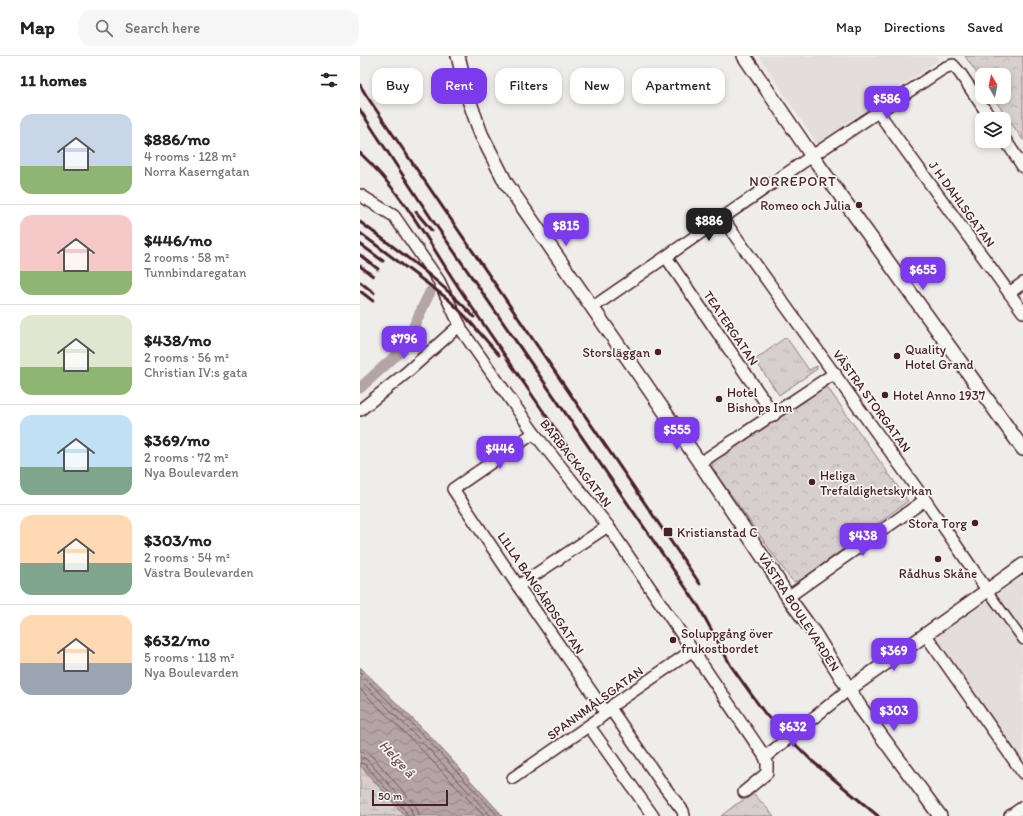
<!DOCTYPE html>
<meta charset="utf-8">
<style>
:root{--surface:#fff;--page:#f6f6f6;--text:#222;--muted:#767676;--line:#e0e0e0;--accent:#7c3aed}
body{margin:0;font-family:Itim,sans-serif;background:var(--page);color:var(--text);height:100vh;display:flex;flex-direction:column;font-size:15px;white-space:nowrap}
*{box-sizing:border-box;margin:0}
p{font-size:13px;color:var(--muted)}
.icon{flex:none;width:22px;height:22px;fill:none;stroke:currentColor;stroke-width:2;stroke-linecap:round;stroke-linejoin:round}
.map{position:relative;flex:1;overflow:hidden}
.side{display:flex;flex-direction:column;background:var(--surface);width:360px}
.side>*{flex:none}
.hud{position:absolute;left:12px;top:12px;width:380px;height:36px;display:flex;gap:8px}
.needle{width:26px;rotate:351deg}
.buttons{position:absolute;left:615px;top:12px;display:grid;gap:8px}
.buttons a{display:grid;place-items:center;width:36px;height:36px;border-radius:8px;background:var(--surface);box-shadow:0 2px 6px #0003;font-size:20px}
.scale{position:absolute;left:12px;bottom:10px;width:76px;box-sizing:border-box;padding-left:4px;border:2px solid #4a1f2b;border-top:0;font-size:11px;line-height:14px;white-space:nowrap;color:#4a1f2b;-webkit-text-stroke:3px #f6f6f2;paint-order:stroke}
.price{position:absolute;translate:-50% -34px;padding:0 9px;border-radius:8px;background:var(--accent);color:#fff;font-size:13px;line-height:26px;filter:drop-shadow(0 1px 2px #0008)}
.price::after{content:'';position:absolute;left:50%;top:24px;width:12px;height:9px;margin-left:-6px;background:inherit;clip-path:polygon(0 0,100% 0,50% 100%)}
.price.on{background:#222;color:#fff}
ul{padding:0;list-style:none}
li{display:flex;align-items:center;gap:12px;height:100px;padding:0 20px}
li+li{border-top:1px solid var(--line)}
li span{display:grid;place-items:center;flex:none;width:112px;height:80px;border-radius:12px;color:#555}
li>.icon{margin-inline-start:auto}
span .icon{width:48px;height:48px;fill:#fffc;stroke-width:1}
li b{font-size:17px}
h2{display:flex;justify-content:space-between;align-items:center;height:48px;padding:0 20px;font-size:17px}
.chip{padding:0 14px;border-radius:12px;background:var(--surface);box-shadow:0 2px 6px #0003;font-size:14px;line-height:36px}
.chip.on{background:var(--accent);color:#fff}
header{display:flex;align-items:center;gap:24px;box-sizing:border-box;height:56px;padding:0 20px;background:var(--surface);border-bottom:1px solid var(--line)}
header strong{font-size:19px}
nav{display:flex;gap:22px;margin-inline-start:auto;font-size:14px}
.search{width:280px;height:36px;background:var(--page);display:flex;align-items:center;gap:10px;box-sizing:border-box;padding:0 14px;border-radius:12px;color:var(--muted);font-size:15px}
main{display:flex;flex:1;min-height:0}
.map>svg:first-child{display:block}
</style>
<header>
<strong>Map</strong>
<div class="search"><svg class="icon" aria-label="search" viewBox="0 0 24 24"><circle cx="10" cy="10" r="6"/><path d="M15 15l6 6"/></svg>Search here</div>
<nav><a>Map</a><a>Directions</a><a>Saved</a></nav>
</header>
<main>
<section class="side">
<h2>11 homes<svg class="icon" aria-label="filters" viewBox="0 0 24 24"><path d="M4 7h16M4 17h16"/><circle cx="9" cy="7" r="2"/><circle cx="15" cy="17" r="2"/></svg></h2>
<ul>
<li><span style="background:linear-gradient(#c9d6e8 65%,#8fb573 0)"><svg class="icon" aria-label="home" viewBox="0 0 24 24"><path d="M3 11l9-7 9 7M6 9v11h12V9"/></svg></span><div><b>$886/mo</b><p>4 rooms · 128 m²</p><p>Norra Kaserngatan</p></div></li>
<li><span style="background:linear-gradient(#f6c9c9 70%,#8fb573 0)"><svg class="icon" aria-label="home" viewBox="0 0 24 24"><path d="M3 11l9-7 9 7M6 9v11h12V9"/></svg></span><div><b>$446/mo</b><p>2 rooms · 58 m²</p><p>Tunnbindaregatan</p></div></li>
<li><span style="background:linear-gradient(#dfe7d0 65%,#8fb573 0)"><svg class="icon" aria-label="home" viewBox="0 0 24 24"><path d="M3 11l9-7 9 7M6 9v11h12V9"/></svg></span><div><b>$438/mo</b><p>2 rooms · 56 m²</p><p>Christian IV:s gata</p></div></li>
<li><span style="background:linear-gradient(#bfe0f5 65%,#7fa58c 0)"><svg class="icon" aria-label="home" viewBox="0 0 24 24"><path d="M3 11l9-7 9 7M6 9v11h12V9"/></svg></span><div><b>$369/mo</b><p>2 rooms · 72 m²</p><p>Nya Boulevarden</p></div></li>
<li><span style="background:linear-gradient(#ffd9b3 60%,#7fa58c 0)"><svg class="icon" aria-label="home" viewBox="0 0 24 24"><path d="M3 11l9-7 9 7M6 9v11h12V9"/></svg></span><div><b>$303/mo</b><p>2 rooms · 54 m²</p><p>Västra Boulevarden</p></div></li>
<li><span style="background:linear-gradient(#ffd9b3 60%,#9aa5b1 0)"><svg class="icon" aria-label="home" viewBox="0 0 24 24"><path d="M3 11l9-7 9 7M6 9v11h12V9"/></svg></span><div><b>$632/mo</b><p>5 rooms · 118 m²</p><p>Nya Boulevarden</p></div></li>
</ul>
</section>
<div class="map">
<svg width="663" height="760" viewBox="0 0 663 760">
<defs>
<pattern id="grass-tufts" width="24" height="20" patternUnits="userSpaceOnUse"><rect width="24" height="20" fill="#d7cfce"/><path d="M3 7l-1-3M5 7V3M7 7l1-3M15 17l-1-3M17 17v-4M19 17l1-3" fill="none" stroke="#bab1b1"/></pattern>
<pattern id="forest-crowns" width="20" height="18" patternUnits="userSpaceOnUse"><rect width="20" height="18" fill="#d7cfce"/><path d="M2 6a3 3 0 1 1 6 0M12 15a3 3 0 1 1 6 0" fill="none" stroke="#bab1b1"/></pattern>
<pattern id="wetland-marsh" width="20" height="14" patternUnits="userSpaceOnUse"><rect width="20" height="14" fill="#d7cfce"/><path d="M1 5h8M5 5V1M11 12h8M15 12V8" fill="none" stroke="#bab1b1"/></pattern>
<pattern id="water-waves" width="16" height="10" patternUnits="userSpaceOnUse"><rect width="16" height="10" fill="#b4a4a5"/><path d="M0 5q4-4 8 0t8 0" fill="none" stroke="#948587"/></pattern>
</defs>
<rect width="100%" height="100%" fill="#efedea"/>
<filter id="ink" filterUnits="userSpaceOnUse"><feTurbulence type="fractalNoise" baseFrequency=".025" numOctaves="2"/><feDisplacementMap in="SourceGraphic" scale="8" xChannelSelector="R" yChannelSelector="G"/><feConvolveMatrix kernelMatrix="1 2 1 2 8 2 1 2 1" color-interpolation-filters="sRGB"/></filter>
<g filter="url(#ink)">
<g fill="#e3dedc">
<path d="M399 0H576L579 4 457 88Z"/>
<path d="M663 520V717L570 585Z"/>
</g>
<path fill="url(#grass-tufts)" stroke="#90777c" d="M426 281 449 314 457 310V313L419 339 395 304Z"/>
<g fill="url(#forest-crowns)" stroke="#90777c">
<path d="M605 0H663V84L633 41H644V19H622V25Z"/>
<path d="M465 328 548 445 441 524 434 526 430 522 352 412V408L354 403Z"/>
<path d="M394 738 414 760H361L375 749Z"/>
</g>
<path fill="url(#wetland-marsh)" stroke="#90777c" d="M0 709 45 760H0Z"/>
<path fill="url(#water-waves)" stroke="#8a6f74" d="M0 611 68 678 143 760H45L0 709Z"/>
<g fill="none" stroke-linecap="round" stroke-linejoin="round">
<g stroke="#74545c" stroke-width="1">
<path d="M0 617 65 681 138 760"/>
<path d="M0 624 61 685 131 760"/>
<path d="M0 633 57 689 124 760"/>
<path d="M0 696 7 697 13 701 55 749 58 755 59 760"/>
<path d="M0 702H5L8 705 51 753 53 760"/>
<path d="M0 707 5 708 46 756 48 760"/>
</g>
<path stroke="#b4a4a5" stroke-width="11" d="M0 332 43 293 70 236"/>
<defs>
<path id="pedestrian" d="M627 534 663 584"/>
<g id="minor">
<path d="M518 56 663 256"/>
<path d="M644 82 663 111"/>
<path d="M0 139 34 160 79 225 103 276 174 377 248 470 405 701 407 707V717L384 736"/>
<path d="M363 163 565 444 627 534"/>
<path d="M306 201 414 359"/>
<path d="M649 237 663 227"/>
<path d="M233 251 452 100 584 12 593 9 600 17 631 63"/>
<path d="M0 354 46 317 100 269"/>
<path d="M174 377 93 433 158 530 246 657"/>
<path d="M340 407 475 317"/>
<path d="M158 530 248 470"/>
<path d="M428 541 565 444"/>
<path d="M565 578 663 717"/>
<path d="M250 652 303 729 323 755 324 760"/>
<path d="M229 670 293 760"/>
<path d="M405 701 488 634"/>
<path d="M153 722 237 664 246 657 253 649 333 594"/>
<path d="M650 760 663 751"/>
</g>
<g id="tertiary">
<path d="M98 0 109 44 121 78 146 127 327 388 409 510 428 541 454 577 500 651 580 760"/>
<path d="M384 0 452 100 663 393"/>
<path d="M488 634 663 509"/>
</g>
</defs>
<use href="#pedestrian" stroke="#4a1f2b" stroke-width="11"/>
<use href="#minor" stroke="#4a1f2b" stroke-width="14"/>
<use href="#tertiary" stroke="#4a1f2b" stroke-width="16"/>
<use href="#pedestrian" stroke="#f6f6f2" stroke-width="8"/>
<use href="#minor" stroke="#f6f6f2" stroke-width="11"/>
<use href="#tertiary" stroke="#f6f6f2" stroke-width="13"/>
<g stroke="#4a1f2b" stroke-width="3">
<path d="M0 29 6 39 340 528"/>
<path d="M0 54 71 162 339 551 371 610 406 659 452 705 518 760"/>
<path d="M0 97C40 134 66 181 95 226 137 289 181 351 223 414"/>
<path d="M56 156 72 175"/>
<path d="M0 166C40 196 80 224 114 261"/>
<path d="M0 177 88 243 105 260 139 299"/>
<path d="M0 188 23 205"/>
<path d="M0 199 18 213"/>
<path d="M0 210 13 220"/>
<path d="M0 226 14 237"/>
<path d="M0 235 13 245"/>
</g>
</g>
</g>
<g fill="#4a1f2b" stroke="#f6f6f2" stroke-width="1.5">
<circle cx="499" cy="149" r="4"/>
<circle cx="298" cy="296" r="4"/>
<circle cx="537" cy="300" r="4"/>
<circle cx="525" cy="339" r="4"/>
<circle cx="359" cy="343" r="4"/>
<circle cx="452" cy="426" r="4"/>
<circle cx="615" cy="467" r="4"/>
<rect x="303" y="471" width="10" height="10" rx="2"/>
<circle cx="578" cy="503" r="4"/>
<circle cx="313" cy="584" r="4"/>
</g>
<g text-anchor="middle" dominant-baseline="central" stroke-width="3.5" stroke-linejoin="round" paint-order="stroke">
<g font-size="13" fill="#4a1f2b" stroke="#f6f6f2">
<text transform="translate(602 148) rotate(54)">J H DAHLSGATAN</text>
<text transform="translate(371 272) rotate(56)">TEATERGATAN</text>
<text transform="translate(512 345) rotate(54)">VÄSTRA STORGATAN</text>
<text transform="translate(216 407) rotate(52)">BARBACKAGATAN</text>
<text transform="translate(181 537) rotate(56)">LILLA BANGÅRDSGATAN</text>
<text transform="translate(439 556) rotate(57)">VÄSTRA BOULEVARDEN</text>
<text transform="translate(235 647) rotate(-36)">SPANNMÅLSGATAN</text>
</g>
<g font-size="13" fill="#4a1f2b" stroke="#f6f6f2" text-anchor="start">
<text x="491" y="149" text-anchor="end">Romeo och Julia</text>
<text x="545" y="293">Quality<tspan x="545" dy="15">Hotel Grand</tspan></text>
<text x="290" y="296" text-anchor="end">Storsläggan</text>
<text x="367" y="336">Hotel<tspan x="367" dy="15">Bishops Inn</tspan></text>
<text x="533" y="339">Hotel Anno 1937</text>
<text x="460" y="419">Heliga<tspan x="460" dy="15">Trefaldighetskyrkan</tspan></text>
<text x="607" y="467" text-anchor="end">Stora Torg</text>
<text x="317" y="476">Kristianstad C</text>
<text x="578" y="517" text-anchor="middle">Rådhus Skåne</text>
<text x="321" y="577">Soluppgång över<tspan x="321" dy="15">frukostbordet</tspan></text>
</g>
<g font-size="14" letter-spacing="1" fill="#4a1f2b" stroke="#f6f6f2">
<text x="433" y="125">NORREPORT</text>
</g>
<g font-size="14" font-style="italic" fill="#6f4e56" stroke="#f6f6f2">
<text transform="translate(37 703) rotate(47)">Helge å</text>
</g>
</g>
</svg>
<div class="buttons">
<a><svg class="needle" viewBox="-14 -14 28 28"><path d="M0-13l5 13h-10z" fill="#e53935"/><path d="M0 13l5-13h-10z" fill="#767676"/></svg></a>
<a><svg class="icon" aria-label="layers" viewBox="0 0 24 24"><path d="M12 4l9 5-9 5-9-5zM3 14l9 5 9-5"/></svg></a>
</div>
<div class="scale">50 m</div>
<b class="price" style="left:527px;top:64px">$586</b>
<b class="price on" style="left:349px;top:186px">$886</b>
<b class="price" style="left:206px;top:191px">$815</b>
<b class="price" style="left:563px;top:235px">$655</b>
<b class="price" style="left:44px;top:304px">$796</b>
<b class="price" style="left:317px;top:395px">$555</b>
<b class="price" style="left:140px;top:414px">$446</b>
<b class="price" style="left:503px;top:501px">$438</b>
<b class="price" style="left:534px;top:616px">$369</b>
<b class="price" style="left:534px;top:676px">$303</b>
<b class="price" style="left:433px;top:692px">$632</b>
<div class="hud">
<a class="chip">Buy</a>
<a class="chip on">Rent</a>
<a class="chip">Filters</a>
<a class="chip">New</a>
<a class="chip">Apartment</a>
</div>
</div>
</main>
